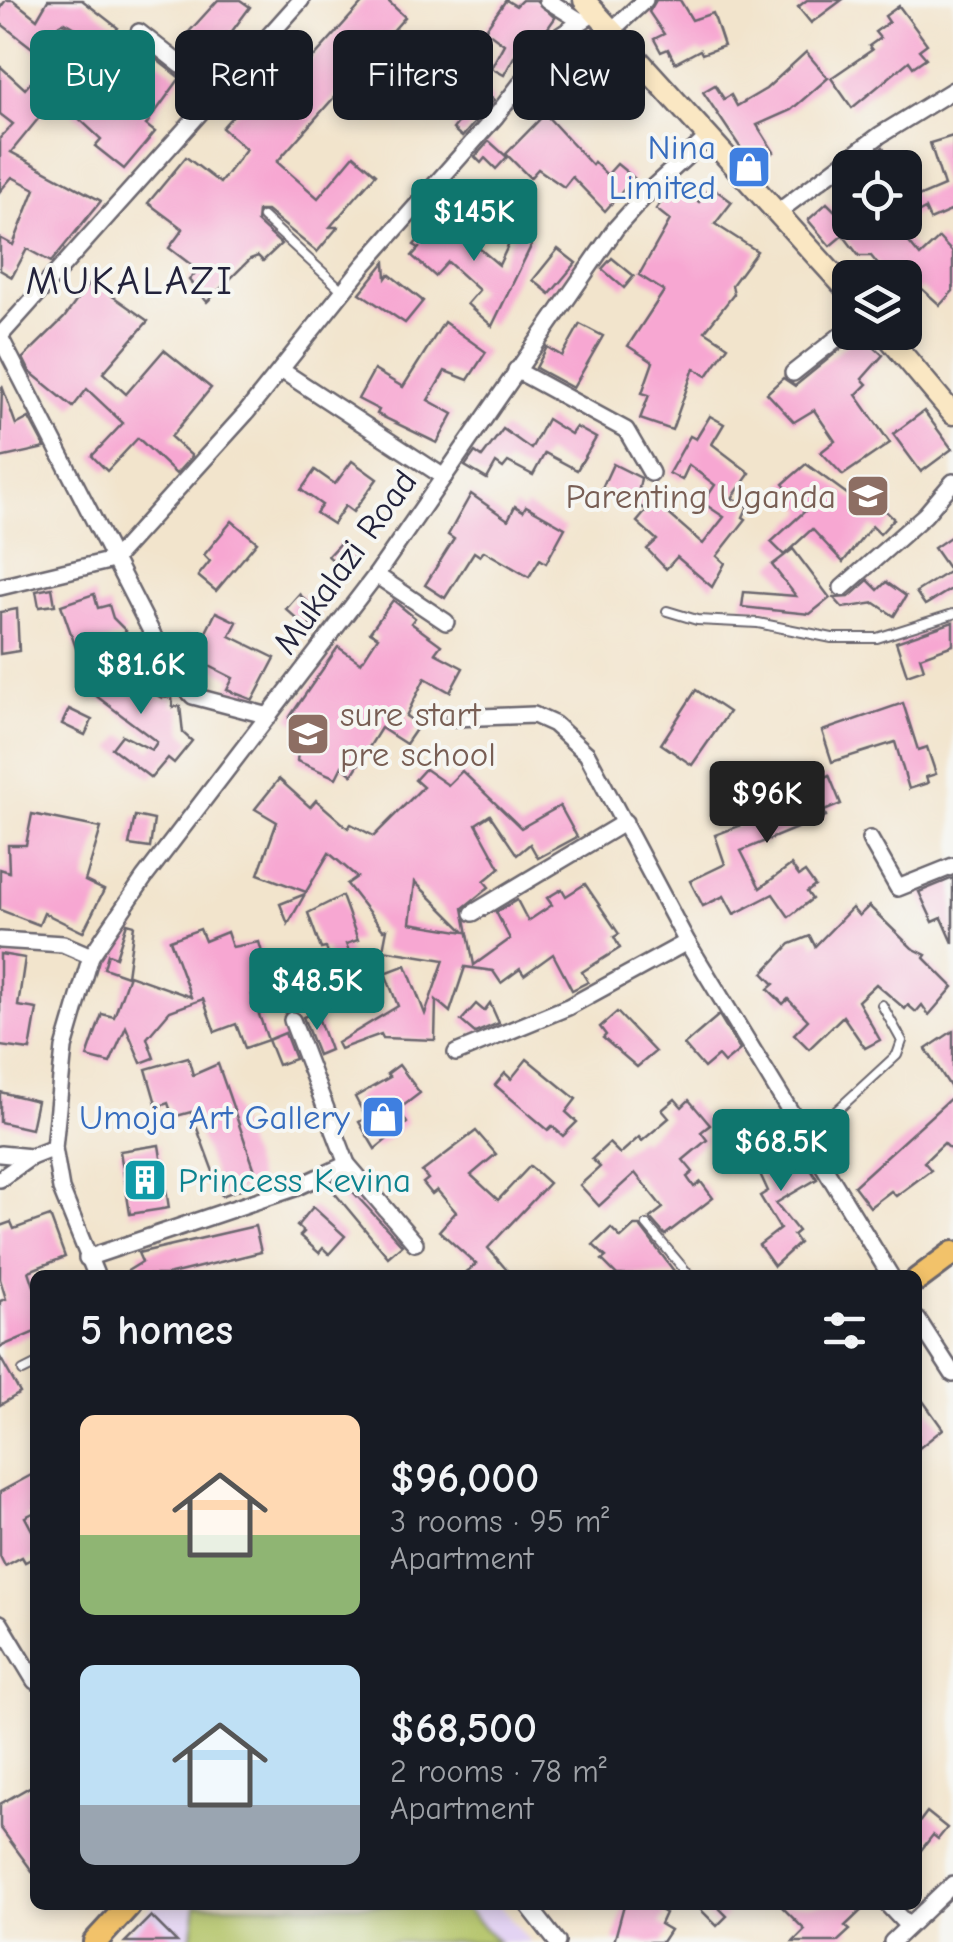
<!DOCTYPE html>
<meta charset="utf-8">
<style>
:root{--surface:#171b24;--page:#242831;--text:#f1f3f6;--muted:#9ea1a6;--accent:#0f766e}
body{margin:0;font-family:"Comic Neue",sans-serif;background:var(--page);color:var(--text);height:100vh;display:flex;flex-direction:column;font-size:38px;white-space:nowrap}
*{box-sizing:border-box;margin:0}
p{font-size:32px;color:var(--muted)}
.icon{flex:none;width:55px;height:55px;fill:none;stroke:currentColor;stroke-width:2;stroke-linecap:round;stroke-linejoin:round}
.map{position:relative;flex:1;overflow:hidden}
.panel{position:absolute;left:30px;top:1270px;width:892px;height:640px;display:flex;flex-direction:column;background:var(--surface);border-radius:15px;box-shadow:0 5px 15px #0003}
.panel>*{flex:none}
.guide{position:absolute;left:30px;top:30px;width:895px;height:90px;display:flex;gap:20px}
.tools{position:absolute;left:832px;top:150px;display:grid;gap:20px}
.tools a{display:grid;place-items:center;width:90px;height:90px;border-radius:15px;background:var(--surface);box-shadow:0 5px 15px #0003;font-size:50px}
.price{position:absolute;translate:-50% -85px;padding:0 22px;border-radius:10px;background:var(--accent);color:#fff;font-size:32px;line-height:65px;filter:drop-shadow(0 2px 5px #0008)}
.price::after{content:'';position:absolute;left:50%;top:60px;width:30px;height:22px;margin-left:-15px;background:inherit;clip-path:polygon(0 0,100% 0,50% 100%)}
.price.active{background:#222;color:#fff}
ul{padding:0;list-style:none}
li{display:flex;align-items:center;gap:30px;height:250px;padding:0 50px}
li span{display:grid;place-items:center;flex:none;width:280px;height:200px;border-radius:15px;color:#555}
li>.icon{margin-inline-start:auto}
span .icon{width:120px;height:120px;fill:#fffc;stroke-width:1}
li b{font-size:42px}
h2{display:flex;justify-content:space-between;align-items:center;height:120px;padding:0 50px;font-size:42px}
.chip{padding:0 35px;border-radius:15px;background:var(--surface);box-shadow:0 5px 15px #0003;font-size:35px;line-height:90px}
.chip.active{background:var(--accent);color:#fff}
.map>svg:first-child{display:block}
</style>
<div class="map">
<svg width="953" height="1942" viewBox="0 0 953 1942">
<rect width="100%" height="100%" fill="#f6f6f2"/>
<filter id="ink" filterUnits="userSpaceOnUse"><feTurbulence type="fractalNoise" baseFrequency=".01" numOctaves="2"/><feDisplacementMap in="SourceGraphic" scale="20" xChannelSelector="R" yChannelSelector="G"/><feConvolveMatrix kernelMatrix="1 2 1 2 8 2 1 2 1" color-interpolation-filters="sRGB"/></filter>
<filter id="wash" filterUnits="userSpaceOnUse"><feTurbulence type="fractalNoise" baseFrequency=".0048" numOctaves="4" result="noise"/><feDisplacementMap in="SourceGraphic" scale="40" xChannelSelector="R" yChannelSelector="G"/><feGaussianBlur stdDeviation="2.25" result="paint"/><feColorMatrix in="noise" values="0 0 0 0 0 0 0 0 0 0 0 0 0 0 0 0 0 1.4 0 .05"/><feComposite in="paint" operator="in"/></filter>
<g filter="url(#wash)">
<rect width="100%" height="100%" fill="#f2e4cc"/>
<path fill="#e3d3f3" d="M154 1905H499L530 1942H118Z"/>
<path fill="#b2c366" stroke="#6a7250" stroke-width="2.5" d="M196 1905H462L498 1942H191Z"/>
<g id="blocks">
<g fill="#f7a7d2" fill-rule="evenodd">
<path d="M6 0H13L37 19 48 0H82L118 28 105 45 65 22 55 28 58 36 98 59 86 80 109 102 148 53 180 78 146 125 155 132 124 169 95 146 101 139 56 97 11 152 101 201 51 262 27 249 12 277 0 270V238L13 245 35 189 12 177 0 191V138L13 124 0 114V66L25 89 49 61 0 23V8Z"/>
<path d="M218 0H240L250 7 215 54 187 34Z"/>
<path d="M365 0H387L405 17 277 162 318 198 354 155 376 174 330 227H338L317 252 267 211H258L257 222 281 244 263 261 258 256 250 259 207 302 189 280 198 270 169 248 183 229 148 203 186 157 220 183 246 149 222 128 252 94 268 108Z"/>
<path d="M506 0 516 6 522 0H536L555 18 536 45 525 37 504 75 491 68 504 44 485 30Z"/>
<path d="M656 0H680L692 20 713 13 724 46 702 54 700 50 675 63 668 49 661 52 654 39 664 34 649 12Z"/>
<path d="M807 0H842L811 23 798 7Z"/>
<path d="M899 6 927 44 919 50 926 58 913 67 909 61 852 108 831 78 872 50 869 46 880 38 875 32 889 22 885 16Z"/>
<path d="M428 47 433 51 436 47 494 100 462 137 453 129 458 123 446 113 460 99 413 67Z"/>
<path d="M806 52 828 78 791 110 757 125 774 152 752 165 703 92 715 85 724 99 731 95 737 106 766 89Z"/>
<path d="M545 114 592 165 594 162 607 175 617 164 634 178 605 211 572 177 564 187 538 169 530 178 506 154Z"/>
<path d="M953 136V210L930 220 925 209 905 220V179L916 198 944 186 930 143Z"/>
<path d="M489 141 507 157 496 169 485 158 481 163 475 157Z"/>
<path d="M883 147 896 168H856Z"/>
<path d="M675 184 699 202 707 191 713 196 717 191 732 202 715 224 757 251 732 285 734 294 705 331 728 346 707 376 694 368 672 430 640 419 649 395 642 393 653 362 628 346 664 291 639 275 670 220 656 209Z"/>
<path d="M850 198V222H892L920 256 939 238 953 253V291L940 305 921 288 916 292 905 278H889L871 256H859L843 235 830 246 808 220 827 203 835 211Z"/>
<path d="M440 215 499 265 515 231 534 240 492 326 467 304 479 290 448 262 435 276 412 256 419 248 414 245Z"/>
<path d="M558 249 576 263 550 294 533 280Z"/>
<path d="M612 258 634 276 624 288 602 269Z"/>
<path d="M385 262 386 278 389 274 423 301 405 323 360 293Z"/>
<path d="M91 281 148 321 103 373 126 394 164 350 211 388 171 437 192 456 176 474 138 438 107 471 92 456 123 423 87 389 73 407 30 372 23 358 64 318Z"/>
<path d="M444 322 486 352 468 380 445 371 428 400 453 414 437 443 377 414 379 410 358 399 374 370 403 387Z"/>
<path d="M580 324 603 336 573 388 536 368 547 347 562 356Z"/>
<path d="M859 334 883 355 862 379 867 384 856 395 890 443 843 475 821 452 835 441 814 410 794 422 767 393 783 378 795 386Z"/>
<path d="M2 386 16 425 29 418 45 448 0 458Z"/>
<path d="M924 411 952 449 921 472 893 434Z"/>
<path d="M710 416 724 424 712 444 750 473 732 498 748 506 743 517 746 519 717 556 725 563 712 587 677 557 666 569 647 549 657 540 637 522 647 510 602 488 613 464 641 478 639 488 703 544 724 517 703 503 715 485 689 465 682 480 669 473 690 436 696 439Z"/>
<path d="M547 419 571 434 576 427 596 438 577 470 545 453 533 475 508 462 503 468 496 463 487 479 465 466 475 452 482 457 503 429 531 449Z"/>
<path d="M352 461 377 479 353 512 345 506 333 524 316 513 322 505 301 490 315 470 335 484Z"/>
<path d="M806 464 854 499 863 489 894 519 880 534 872 526 843 562 812 529 784 555 771 542 805 511 783 484Z"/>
<path d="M471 494 508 520 515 506 523 511 526 506 565 528 546 563 540 559 529 577 484 551 480 556 474 552 445 598 425 585 454 539 448 535Z"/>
<path d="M232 521 257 542 216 591 198 576 210 561 204 555Z"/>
<path d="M953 535V588L925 605 916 592 950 571 934 548Z"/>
<path d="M341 542 356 555 343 569 328 556Z"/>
<path d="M793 549 830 598 810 614 742 607 744 592 796 596 772 565Z"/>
<path d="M868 580 878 590 886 582 906 596 894 616 875 603 843 608 834 598 849 597Z"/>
<path d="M52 588 55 605 39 607 36 591Z"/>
<path d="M94 594 98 608 109 605 113 618 126 631 119 637 77 651 61 605Z"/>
<path d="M299 594 320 613 307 628 286 609Z"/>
<path d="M393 600 415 618 411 623 441 645 435 653 463 668 450 692 425 678 406 716 419 725 406 744 381 728 352 775 342 766 336 778 297 761 301 727 289 718 338 647 361 663 378 637 370 632Z"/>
<path d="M17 609 19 651 0 654V612Z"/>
<path d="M216 612 237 622 230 636 275 658 253 700 227 690 233 678 178 650 186 634 201 642Z"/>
<path d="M953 622V645L920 657 924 669 907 675 896 642Z"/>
<path d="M112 654 136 671 129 681 162 698 172 697 173 707 180 706 183 733 192 741 174 763 168 758 151 778 112 748 122 735 152 750 157 742 87 689Z"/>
<path d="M696 690 729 712 692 765 661 744Z"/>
<path d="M903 703 918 750 927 747 936 774 926 777 928 783 909 789 895 742 832 762 822 731Z"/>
<path d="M69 709 92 720 85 735 62 724Z"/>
<path d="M425 769 448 785 462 771 521 828 560 806 577 837 538 858 530 844 517 855 490 815 476 824 500 868 484 881 489 887 463 908 474 965 510 939 496 912 517 900 528 921 552 905 547 898 562 889 566 896 585 884 619 934 614 937 620 948 582 972 588 982 572 990 553 954 524 975 520 969 501 983 493 971 465 967 450 1012 436 1000 435 1040 383 1038 381 1034 340 1049 337 1043 398 1006 385 973 406 965 425 1014 444 960 383 950 387 929 383 930 347 884 357 877 329 853 306 892 258 874 277 822 255 809 279 779 310 807 316 800 348 828 351 824 374 836 423 787 415 780ZM415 882 465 932 410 923Z"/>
<path d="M808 775 811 783 829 775 841 804 824 811 826 816 741 851 760 888 791 865 799 876 805 872 815 886 807 892 812 899 789 917 773 894 734 914 724 896 703 906 690 881 725 864 715 835 739 826 736 818 740 805Z"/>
<path d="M32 814 101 828 85 881 104 890 83 932 44 913 39 925 0 910V869L9 872 8 845H26Z"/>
<path d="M135 816 154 820 150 848 129 845Z"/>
<path d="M953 878V943L942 918 933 922 919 892Z"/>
<path d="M305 894 288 924 280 904Z"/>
<path d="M342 896 358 940 346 944 350 954 331 961 326 948 321 949 308 913Z"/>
<path d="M869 906 912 948 926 955 924 958 953 987 929 1015 922 1005 916 1012 908 1005 905 1009 876 984 858 1001 880 1040 865 1048 843 1016 809 1049 794 1034 808 1020 788 999 783 1004 768 989 774 984 763 973 790 944 810 936 815 946 852 908 859 916Z"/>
<path d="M127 923 134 925 127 976 104 968 108 954 116 957Z"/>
<path d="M200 929 205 941 227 932 232 947 259 942 272 988 252 995 268 1040 245 1048 236 1024 215 1032 203 999 170 1011 147 1038 154 1058 141 1063 126 1027 110 1063 87 1057 102 1014 114 1017 129 975 191 997 170 940Z"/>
<path d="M0 954 25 958 18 1006 37 1009 30 1050 0 1046Z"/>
<path d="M490 1003 499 1023 475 1033 461 1021 476 1004 484 1011Z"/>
<path d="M316 1012 330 1050 318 1055 303 1017Z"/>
<path d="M617 1012 655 1052 637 1067 603 1038 606 1035 600 1027Z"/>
<path d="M719 1015 740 1050 724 1063 718 1056 704 1068 684 1045Z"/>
<path d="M953 1031V1091L926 1049Z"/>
<path d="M285 1033 295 1059 278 1065 268 1040Z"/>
<path d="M188 1057 193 1075 218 1064 259 1182 222 1196 191 1112 173 1117 168 1103 157 1107 146 1069Z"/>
<path d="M527 1059 576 1099 566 1112 577 1122 563 1136 552 1126 548 1130 495 1085 505 1073 511 1079Z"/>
<path d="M399 1065 420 1093 399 1109 407 1123 375 1149 359 1122 366 1118 355 1097 390 1077 387 1074Z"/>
<path d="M0 1092 37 1101 31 1129 0 1122Z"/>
<path d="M953 1096V1152L944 1143 924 1162 931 1170 896 1196 891 1191 870 1207 854 1186Z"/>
<path d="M675 1099 682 1107 689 1100 710 1125 701 1132 707 1140 683 1160 693 1172 687 1177 694 1187 701 1182 713 1198 665 1235 650 1218 663 1208 635 1173 599 1206 580 1185 600 1167 592 1159 609 1143 620 1154 639 1137 642 1141 669 1118 662 1110Z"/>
<path d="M476 1131 496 1154 471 1175 498 1200 530 1166 549 1183 488 1248 511 1275H463L476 1264 439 1231 456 1212 437 1190 432 1194 423 1183 428 1179 422 1172Z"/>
<path d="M784 1141 797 1163 804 1158 817 1179 776 1203 798 1231 793 1235 799 1243 774 1266 759 1245 780 1229 760 1196 768 1191 750 1152 764 1144 768 1151Z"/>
<path d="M159 1145 169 1208 130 1214 120 1151Z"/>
<path d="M341 1179 402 1245 388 1257 328 1185Z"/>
<path d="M313 1207 345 1236 329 1254 323 1248 319 1253 300 1236 304 1232 297 1226Z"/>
<path d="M50 1216 65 1257 29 1271 35 1289V1332L0 1347V1301L6 1299 0 1279V1226L11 1222 14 1229Z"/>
<path d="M255 1226 261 1252 167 1275H121L142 1262 138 1253Z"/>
<path d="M634 1226H640L677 1275H617L602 1260 606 1257 593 1245 611 1228 621 1238Z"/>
<path d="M0 1357 20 1393 0 1405Z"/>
<path d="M918 1394 943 1429 918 1449Z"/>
<path d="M35 1473V1512L25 1517 35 1536V1557L25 1562 22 1557 5 1566 0 1556V1492Z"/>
<path d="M35 1784V1875L0 1827V1804Z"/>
<path d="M927 1812 947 1828 938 1839 933 1835 918 1854V1824Z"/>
<path d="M624 1905H650L665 1913 660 1924 670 1930 662 1942H614Z"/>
<path d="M696 1905H716L727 1916 717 1926Z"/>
<path d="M780 1905H867L845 1926 850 1930 837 1942H793L805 1930Z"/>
<path d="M151 1916 177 1942H125Z"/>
</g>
</g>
</g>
<g filter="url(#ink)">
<use href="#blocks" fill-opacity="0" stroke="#6b666e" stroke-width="2.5"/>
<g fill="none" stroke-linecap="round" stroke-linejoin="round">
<defs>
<g id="lane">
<path d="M62 29 112 58 139 32"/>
<path d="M263 217 343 291"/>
<path d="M667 611 697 620 758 623 832 638H877L953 614"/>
<path d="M806 1139 897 1055 902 1041 882 1005"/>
<path d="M647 1225 689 1275"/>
<path d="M23 1371 35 1365"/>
</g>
<g id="street">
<path d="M547 0 579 20"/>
<path d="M612 30 645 0"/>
<path d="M139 32 218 94"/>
<path d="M778 212 880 135 953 90"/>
<path d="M0 336 301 0"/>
<path d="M0 337 174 676 193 696 269 716"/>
<path d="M281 370 444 477"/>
<path d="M516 370 626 430 651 473"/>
<path d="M793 373 850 328"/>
<path d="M376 575 446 622"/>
<path d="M0 587 113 560 246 413 364 265 496 116 555 39 596 12"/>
<path d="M842 588 925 515 953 482"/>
<path d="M454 718 534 715 554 724 587 754 687 942 890 1275"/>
<path d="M870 839 898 888 953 866"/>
<path d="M473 913 625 822"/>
<path d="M0 940 63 944 91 956"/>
<path d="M292 1020 347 1164 415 1243"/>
<path d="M456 1053 568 1007 687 942"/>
<path d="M0 1154 31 1157"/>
<path d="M0 1179 31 1157 54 1148"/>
<path d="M87 1258 295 1188 347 1164"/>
<path d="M96 1275 61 1189 54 1148 64 1048 91 956 144 878 376 575 616 228 652 188 709 136"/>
<path d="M918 1320 953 1374"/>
<path d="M0 1623 35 1681"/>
<path d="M528 1905 557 1942"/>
<path d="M888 1905 907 1925"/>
<path d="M892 1942 953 1884"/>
</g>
<g id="secondary">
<path d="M584 0 850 293"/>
<path d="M884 332 953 414"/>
</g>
<g id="primary">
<path d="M918 1279 953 1253"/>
<path d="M95 1942 129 1905"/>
</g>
</defs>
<use href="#lane" stroke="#6b666e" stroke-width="12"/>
<use href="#street" stroke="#6b666e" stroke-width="20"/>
<use href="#secondary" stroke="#6b666e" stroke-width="25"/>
<use href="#primary" stroke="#6b666e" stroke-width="28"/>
<use href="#lane" stroke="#fff" stroke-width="8"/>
<use href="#street" stroke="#fff" stroke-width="15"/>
<use href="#secondary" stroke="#fae7c3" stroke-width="20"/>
<use href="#primary" stroke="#f2c26a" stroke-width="22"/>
</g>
</g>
<defs>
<symbol id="shop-square" viewBox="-11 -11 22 22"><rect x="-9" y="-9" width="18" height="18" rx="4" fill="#3f7fe0" stroke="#f6f6f2"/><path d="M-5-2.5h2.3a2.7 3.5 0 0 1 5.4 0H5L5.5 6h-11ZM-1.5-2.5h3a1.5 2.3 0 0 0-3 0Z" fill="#fff"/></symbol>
<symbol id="school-square" viewBox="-11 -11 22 22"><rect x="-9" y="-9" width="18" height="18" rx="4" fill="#8d6e63" stroke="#f6f6f2"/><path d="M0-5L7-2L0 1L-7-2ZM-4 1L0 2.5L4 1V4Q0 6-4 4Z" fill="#fff"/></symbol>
<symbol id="building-square" viewBox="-11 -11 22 22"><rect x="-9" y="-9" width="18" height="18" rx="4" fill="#0f9aa8" stroke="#f6f6f2"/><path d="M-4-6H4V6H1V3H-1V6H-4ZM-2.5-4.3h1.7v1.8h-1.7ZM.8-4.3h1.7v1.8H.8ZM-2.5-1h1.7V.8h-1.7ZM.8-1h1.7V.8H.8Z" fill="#fff"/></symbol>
</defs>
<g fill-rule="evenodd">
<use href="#shop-square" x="724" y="142" width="50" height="50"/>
<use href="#school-square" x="843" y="471" width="50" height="50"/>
<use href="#school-square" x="283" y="709" width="50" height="50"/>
<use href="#shop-square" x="358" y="1092" width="50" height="50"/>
<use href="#building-square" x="120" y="1155" width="50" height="50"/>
</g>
<g text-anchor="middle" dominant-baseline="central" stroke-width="8" stroke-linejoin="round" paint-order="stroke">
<g font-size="35" fill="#366cbe" stroke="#f6f6f2" text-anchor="end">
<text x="716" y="147">Nina<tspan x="716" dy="40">Limited</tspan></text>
<text x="350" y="1117">Umoja Art Gallery</text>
</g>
<g font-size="35" fill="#785e54" stroke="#f6f6f2" text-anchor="end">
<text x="836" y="496">Parenting Uganda</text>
<text x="340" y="714" text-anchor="start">sure start<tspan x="340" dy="40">pre school</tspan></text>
</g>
<g font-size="35" fill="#22223b" stroke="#f6f6f2">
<text transform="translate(345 562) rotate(-54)">Mukalazi Road</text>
</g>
<g font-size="35" fill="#0d838f" stroke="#f6f6f2" text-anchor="start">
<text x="178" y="1180">Princess Kevina</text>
</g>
<g font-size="40" letter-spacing="2.5" fill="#22223b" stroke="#f6f6f2">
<text x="130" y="281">MUKALAZI</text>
</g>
</g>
</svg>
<div class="tools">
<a><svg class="icon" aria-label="locate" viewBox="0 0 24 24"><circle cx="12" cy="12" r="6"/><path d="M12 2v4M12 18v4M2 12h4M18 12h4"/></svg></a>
<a><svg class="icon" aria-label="layers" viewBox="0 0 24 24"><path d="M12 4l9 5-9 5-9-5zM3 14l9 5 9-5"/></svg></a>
</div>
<b class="price" style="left:474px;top:264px">$145K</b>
<b class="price" style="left:141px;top:717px">$81.6K</b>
<b class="price active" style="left:767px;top:846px">$96K</b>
<b class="price" style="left:317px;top:1033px">$48.5K</b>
<b class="price" style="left:781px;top:1194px">$68.5K</b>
<div class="guide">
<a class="chip active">Buy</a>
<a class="chip">Rent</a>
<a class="chip">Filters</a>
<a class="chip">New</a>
</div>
<section class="panel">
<h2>5 homes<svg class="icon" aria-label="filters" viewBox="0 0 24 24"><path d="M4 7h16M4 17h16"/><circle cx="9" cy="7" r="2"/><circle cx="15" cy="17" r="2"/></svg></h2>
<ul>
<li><span style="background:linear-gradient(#ffd9b3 60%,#8fb573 0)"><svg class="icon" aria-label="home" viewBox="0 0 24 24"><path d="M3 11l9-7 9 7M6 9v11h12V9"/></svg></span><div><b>$96,000</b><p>3 rooms · 95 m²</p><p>Apartment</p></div></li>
<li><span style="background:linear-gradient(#bfe0f5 70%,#9aa5b1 0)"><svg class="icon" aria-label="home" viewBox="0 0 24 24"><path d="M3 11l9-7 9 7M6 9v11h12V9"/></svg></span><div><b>$68,500</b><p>2 rooms · 78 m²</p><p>Apartment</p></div></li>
</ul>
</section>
</div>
